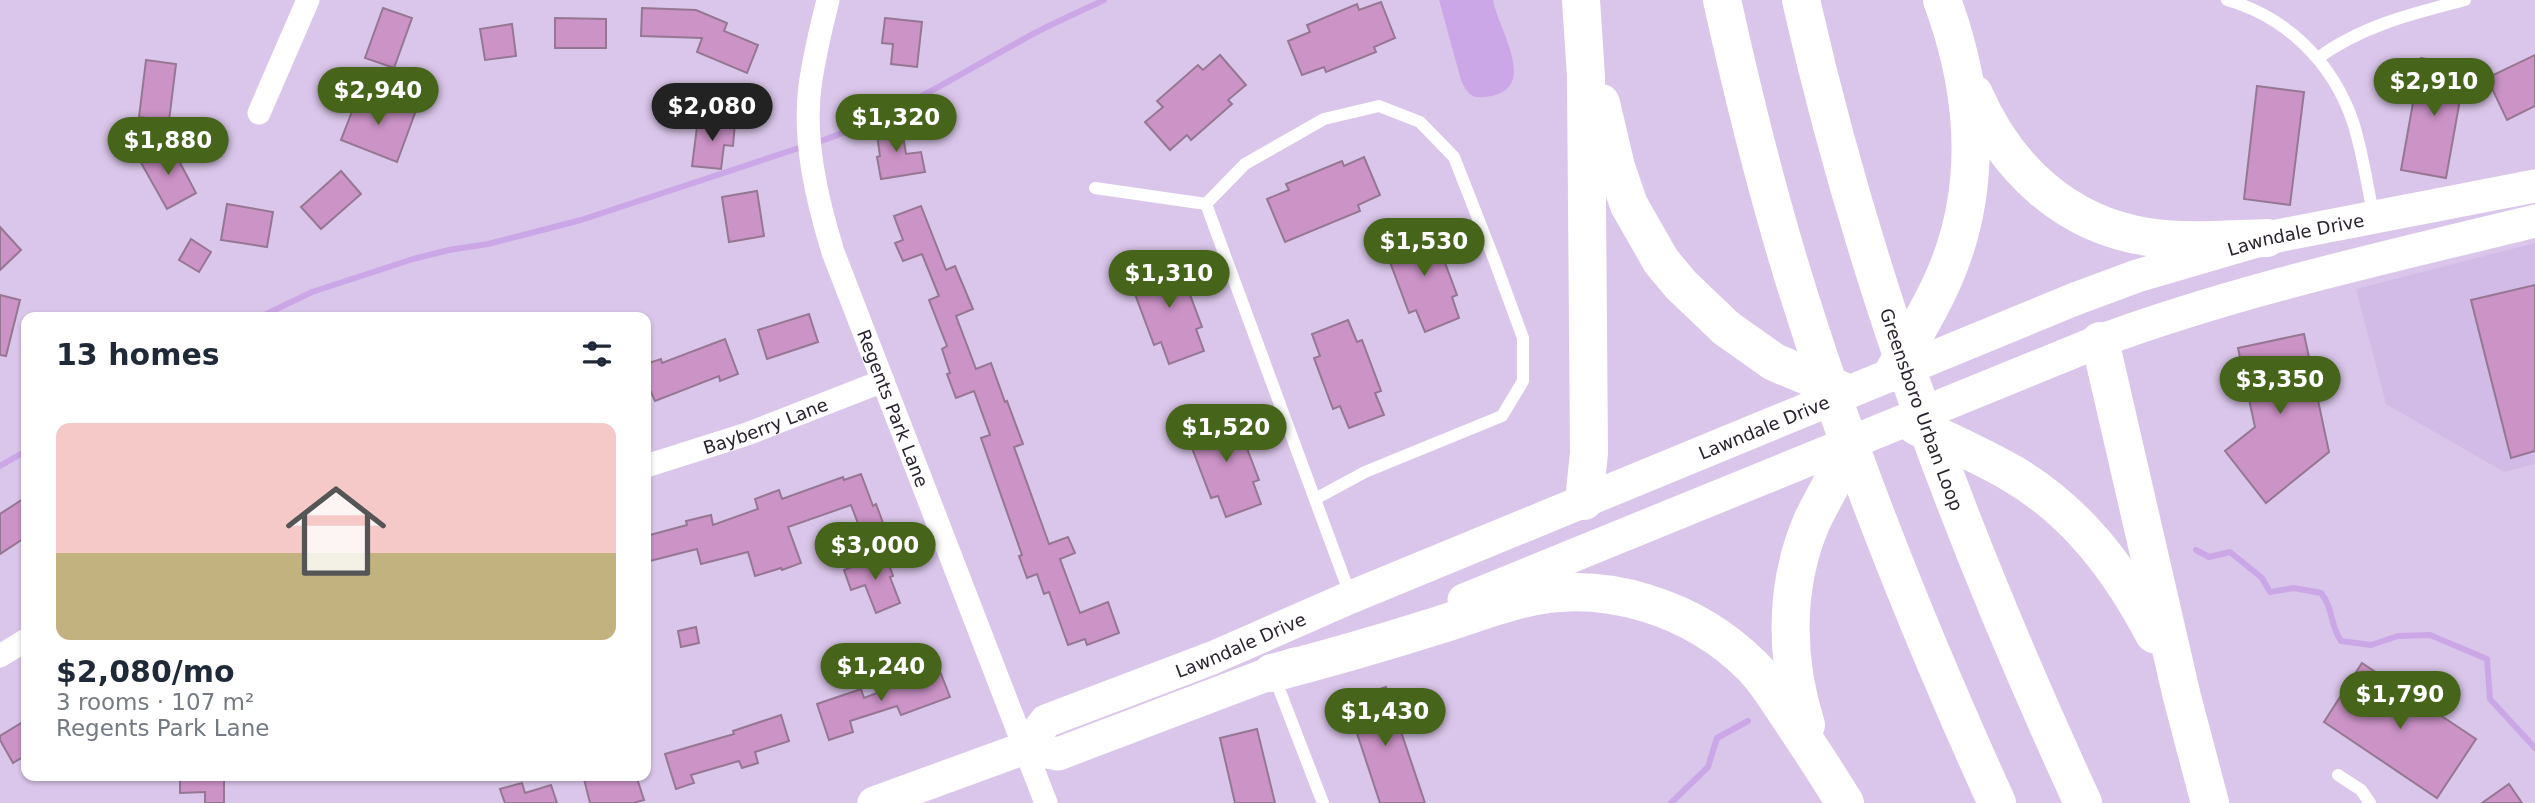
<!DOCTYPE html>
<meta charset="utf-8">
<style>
:root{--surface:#fff;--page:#f2f2f3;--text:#1f2937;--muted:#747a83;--accent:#46651b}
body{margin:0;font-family:"DejaVu Sans",sans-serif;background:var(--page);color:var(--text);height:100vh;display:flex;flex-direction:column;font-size:26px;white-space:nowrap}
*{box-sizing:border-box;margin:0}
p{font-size:23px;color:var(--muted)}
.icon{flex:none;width:38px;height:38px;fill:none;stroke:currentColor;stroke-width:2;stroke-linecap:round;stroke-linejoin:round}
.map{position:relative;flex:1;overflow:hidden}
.side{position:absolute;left:21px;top:312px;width:630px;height:469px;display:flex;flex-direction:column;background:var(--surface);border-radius:14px;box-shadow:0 2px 5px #0004}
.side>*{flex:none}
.price{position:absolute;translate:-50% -60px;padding:0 16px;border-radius:24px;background:var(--accent);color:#fff;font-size:23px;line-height:46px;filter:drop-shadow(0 2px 4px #0008)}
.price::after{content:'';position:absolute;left:50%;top:42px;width:21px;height:16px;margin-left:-10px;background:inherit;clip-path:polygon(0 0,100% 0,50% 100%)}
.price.selected{background:#222;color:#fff}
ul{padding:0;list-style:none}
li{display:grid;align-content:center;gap:14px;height:371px;padding:0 35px}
li span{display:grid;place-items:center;height:217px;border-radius:14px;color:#555}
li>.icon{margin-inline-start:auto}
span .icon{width:126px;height:126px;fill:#fffc;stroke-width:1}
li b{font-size:30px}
h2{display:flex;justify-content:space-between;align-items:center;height:84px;padding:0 35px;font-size:30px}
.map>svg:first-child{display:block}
</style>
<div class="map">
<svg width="2535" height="803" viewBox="0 0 2535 803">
<rect width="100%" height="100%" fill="#dac6ea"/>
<path fill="#d3bbe7" d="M2535 243V464L2504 472 2386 404 2356 289Z"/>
<path fill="#cba7e7" d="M1439 0H1493C1499 32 1542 92 1484 97 1470 99 1466 91 1461 80Z"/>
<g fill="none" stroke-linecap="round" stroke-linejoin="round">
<g stroke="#cba7e7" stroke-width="6">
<path d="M815 143C891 118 953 78 1022 40 1048 25 1077 13 1104 0"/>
<path d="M260 317 312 292 413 259 449 250 488 244 581 220 805 146"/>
<path d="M0 466 26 451"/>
<path d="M2196 550 2209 557 2230 552 2262 578 2270 592 2294 588 2321 593C2333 607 2330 625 2341 641L2371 645 2398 636 2430 635 2487 659 2490 699 2535 748"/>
<path d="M1671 803 1708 767 1717 738 1748 721"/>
</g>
</g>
<g fill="#cc93c7" stroke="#967793" stroke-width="2">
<path d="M1381 2 1395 38 1374 47 1376 52 1326 72 1324 67 1302 75 1288 41 1310 32 1307 25 1357 4 1359 10Z"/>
<path d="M383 8 412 18 394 68 365 58Z"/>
<path d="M642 8 696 10 727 23 724 31 758 45 747 73 697 52 702 38 641 36Z"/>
<path d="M555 18 606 19V48H555Z"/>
<path d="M885 18 922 22 917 67 891 64 893 44 882 43Z"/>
<path d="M512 24 516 56 485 60 480 29Z"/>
<path d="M1220 55 1246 85 1228 100 1232 104 1191 140 1187 135 1170 150 1145 122 1163 107 1157 101 1198 65 1203 70Z"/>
<path d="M2535 55V106L2507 120 2487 78Z"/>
<path d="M2421 58 2466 66 2446 178 2401 170Z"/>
<path d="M146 60 176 64 169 121 139 117Z"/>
<path d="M2257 86 2304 92 2290 205 2244 199Z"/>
<path d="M360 91 415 113 397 162 341 140Z"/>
<path d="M698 119 735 123 733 146 724 145 721 169 692 166Z"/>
<path d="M901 124 906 154 921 152 925 172 881 179 877 157 880 156 876 128Z"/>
<path d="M170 144 196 193 167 209 140 161Z"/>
<path d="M1364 157 1380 195 1358 205 1360 211 1285 242 1267 199 1289 190 1286 184 1342 161 1344 166Z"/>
<path d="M341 171 361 194 321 229 301 207Z"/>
<path d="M757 191 764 236 729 242 722 197Z"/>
<path d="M227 204 273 212 267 247 221 240Z"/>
<path d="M921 206 946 270 955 266 973 309 956 316 976 369 991 363 1005 402 1007 401 1023 444 1014 447 1049 544 1068 537 1075 553 1060 559 1080 613 1108 602 1119 633 1087 645 1085 639 1068 645 1049 592 1044 594 1037 574 1027 578 1019 556 1022 555 981 438 990 435 974 391 956 398 947 374 950 373 942 349 947 346 929 300 939 296 922 254 903 261 895 243 903 240 894 216Z"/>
<path d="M1424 224 1433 246 1438 244 1457 295 1452 297 1459 318 1425 332 1416 310 1409 313 1390 262 1396 260 1388 238Z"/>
<path d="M0 227 21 250 0 270Z"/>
<path d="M191 239 211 252 199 272 179 260Z"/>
<path d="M1169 256 1177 278 1183 276 1202 327 1196 329 1204 351 1169 364 1161 342 1154 345 1135 294 1141 292 1133 270Z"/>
<path d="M2535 285V451L2511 458 2471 300Z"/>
<path d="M0 295 20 300 6 356 0 355Z"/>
<path d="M809 314 818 342 767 359 758 330Z"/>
<path d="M1348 320 1357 342 1362 340 1381 391 1375 393 1384 415 1349 428 1340 406 1333 409 1314 358 1320 356 1312 334Z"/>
<path d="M2304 334 2329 452 2266 503 2225 451 2255 427 2238 348Z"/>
<path d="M725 339 738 374 720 381 719 376 655 401 651 392 646 394V364L661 359 662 363Z"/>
<path d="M1226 410 1235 432 1240 430 1259 480 1253 482 1261 504 1226 517 1218 496 1211 498 1192 448 1198 445 1190 424Z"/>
<path d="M861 474 873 506 876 504 886 531 864 539 851 505 788 527 801 563 782 570 781 568 755 576 748 552 701 564 697 549 646 562V536L687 525 686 521 711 515 713 525 758 509 755 499 779 490 782 499 843 477 844 480Z"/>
<path d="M26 497V537L0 554V514Z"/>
<path d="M885 554 893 576 890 577 900 603 876 613 865 585 851 590 844 570Z"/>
<path d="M696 627 699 643 681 647 678 631Z"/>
<path d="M2362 663 2476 739 2437 798 2324 722Z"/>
<path d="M939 669 950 697 901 715 897 706 850 721 853 732 829 740 817 704 861 689 864 698Z"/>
<path d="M1386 687 1425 803H1380L1346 700Z"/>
<path d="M781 715 789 741 755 752 758 763 742 768 739 761 691 775 694 783 676 789 665 754 734 734 733 731Z"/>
<path d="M26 720V755L13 763 0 740V736Z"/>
<path d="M1257 729 1275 803H1235L1220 738Z"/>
<path d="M180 775H224V803H205V792L180 793Z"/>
<path d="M583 775H636L644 800 633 803H590Z"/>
<path d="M522 783 525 793 551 785 557 803H505L500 789Z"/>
<path d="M2509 784 2522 803H2482Z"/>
</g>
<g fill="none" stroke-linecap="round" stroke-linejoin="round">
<g stroke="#fff" stroke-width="12">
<path d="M2227 0C2287 17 2333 63 2353 122 2363 153 2367 186 2374 217"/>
<path d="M2318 58C2361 26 2414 13 2465 0"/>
<path d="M1095 188 1206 204 1351 597"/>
<path d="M1206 204 1245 164 1324 119 1379 106 1420 122 1454 157 1494 259 1523 338V381L1502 416 1365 472 1315 499"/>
<path d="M1274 676 1323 803"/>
<path d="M2338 775 2361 790 2370 803"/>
</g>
<g stroke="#fff" stroke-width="23">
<path id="s1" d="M828 0C821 28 814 57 810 86 803 141 817 200 833 252L1046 803"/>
<path d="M259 113 308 0"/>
<path id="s2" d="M646 466 747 434 883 381"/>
<path d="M0 656 26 640"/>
</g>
<g stroke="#fff" stroke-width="33">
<path d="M1464 600 2100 341C2241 289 2389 257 2535 221"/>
<path id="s3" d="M1025 748 1046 721 1212 658 1351 597 2075 299 2137 276 2267 238 2535 186"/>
<path d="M874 803 1025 748 1058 754 1295 664"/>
</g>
<g stroke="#fff" stroke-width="38">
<path d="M1581 0 1586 77 1589 453 1584 501"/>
<path d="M1722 0C1741 86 1762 172 1787 256 1843 443 1916 625 1997 803"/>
<path id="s4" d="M1801 0C1865 283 1962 540 2083 803"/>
<path d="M1974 94C2006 168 2066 225 2148 237 2187 243 2228 239 2267 238"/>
<path d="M1601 103 1616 167 1629 205 1661 261 1681 285 1726 328 1774 362 1843 391"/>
<path d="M2100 341 2182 697 2210 803"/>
<path d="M1893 373C1912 338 1934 304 1948 268 1983 180 1974 87 1942 0"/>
<path d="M1916 426C1948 441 1982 456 2013 474 2077 512 2120 569 2154 634"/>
<path d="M1272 673C1327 659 1382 643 1436 626 1465 617 1494 606 1522 599 1603 578 1694 608 1752 666 1765 679 1774 694 1784 709 1805 740 1825 771 1845 803"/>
<path d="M1806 725C1785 659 1784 586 1812 521 1825 494 1841 468 1855 441"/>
</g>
</g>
<g text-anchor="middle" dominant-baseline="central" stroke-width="5" stroke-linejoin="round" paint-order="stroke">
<g font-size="18" fill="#2a2230" stroke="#e7d3f8">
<text stroke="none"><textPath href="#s3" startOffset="1377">Lawndale Drive</textPath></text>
<text stroke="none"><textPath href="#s1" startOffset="424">Regents Park Lane</textPath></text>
<text stroke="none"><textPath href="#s4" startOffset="427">Greensboro Urban Loop</textPath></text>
<text stroke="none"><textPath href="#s2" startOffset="126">Bayberry Lane</textPath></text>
<text stroke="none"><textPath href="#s3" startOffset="810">Lawndale Drive</textPath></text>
<text stroke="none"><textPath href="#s3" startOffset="243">Lawndale Drive</textPath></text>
</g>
</g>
</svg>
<b class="price" style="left:2434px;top:118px">$2,910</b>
<b class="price" style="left:378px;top:127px">$2,940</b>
<b class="price selected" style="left:712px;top:143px">$2,080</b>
<b class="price" style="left:896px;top:154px">$1,320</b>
<b class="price" style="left:168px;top:177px">$1,880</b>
<b class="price" style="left:1424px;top:278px">$1,530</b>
<b class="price" style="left:1169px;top:310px">$1,310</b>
<b class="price" style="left:2280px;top:416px">$3,350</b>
<b class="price" style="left:1226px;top:464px">$1,520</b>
<b class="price" style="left:875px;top:582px">$3,000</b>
<b class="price" style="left:881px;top:703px">$1,240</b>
<b class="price" style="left:2400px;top:731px">$1,790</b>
<b class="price" style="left:1385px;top:748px">$1,430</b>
<section class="side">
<h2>13 homes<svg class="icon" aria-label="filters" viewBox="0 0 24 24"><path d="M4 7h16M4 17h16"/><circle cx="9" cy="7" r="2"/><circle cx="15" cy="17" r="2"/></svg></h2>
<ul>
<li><span style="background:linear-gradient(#f6c9c9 60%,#c2b280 0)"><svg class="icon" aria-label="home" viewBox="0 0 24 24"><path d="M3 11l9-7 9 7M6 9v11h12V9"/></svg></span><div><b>$2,080/mo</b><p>3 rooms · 107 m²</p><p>Regents Park Lane</p></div></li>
</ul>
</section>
</div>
